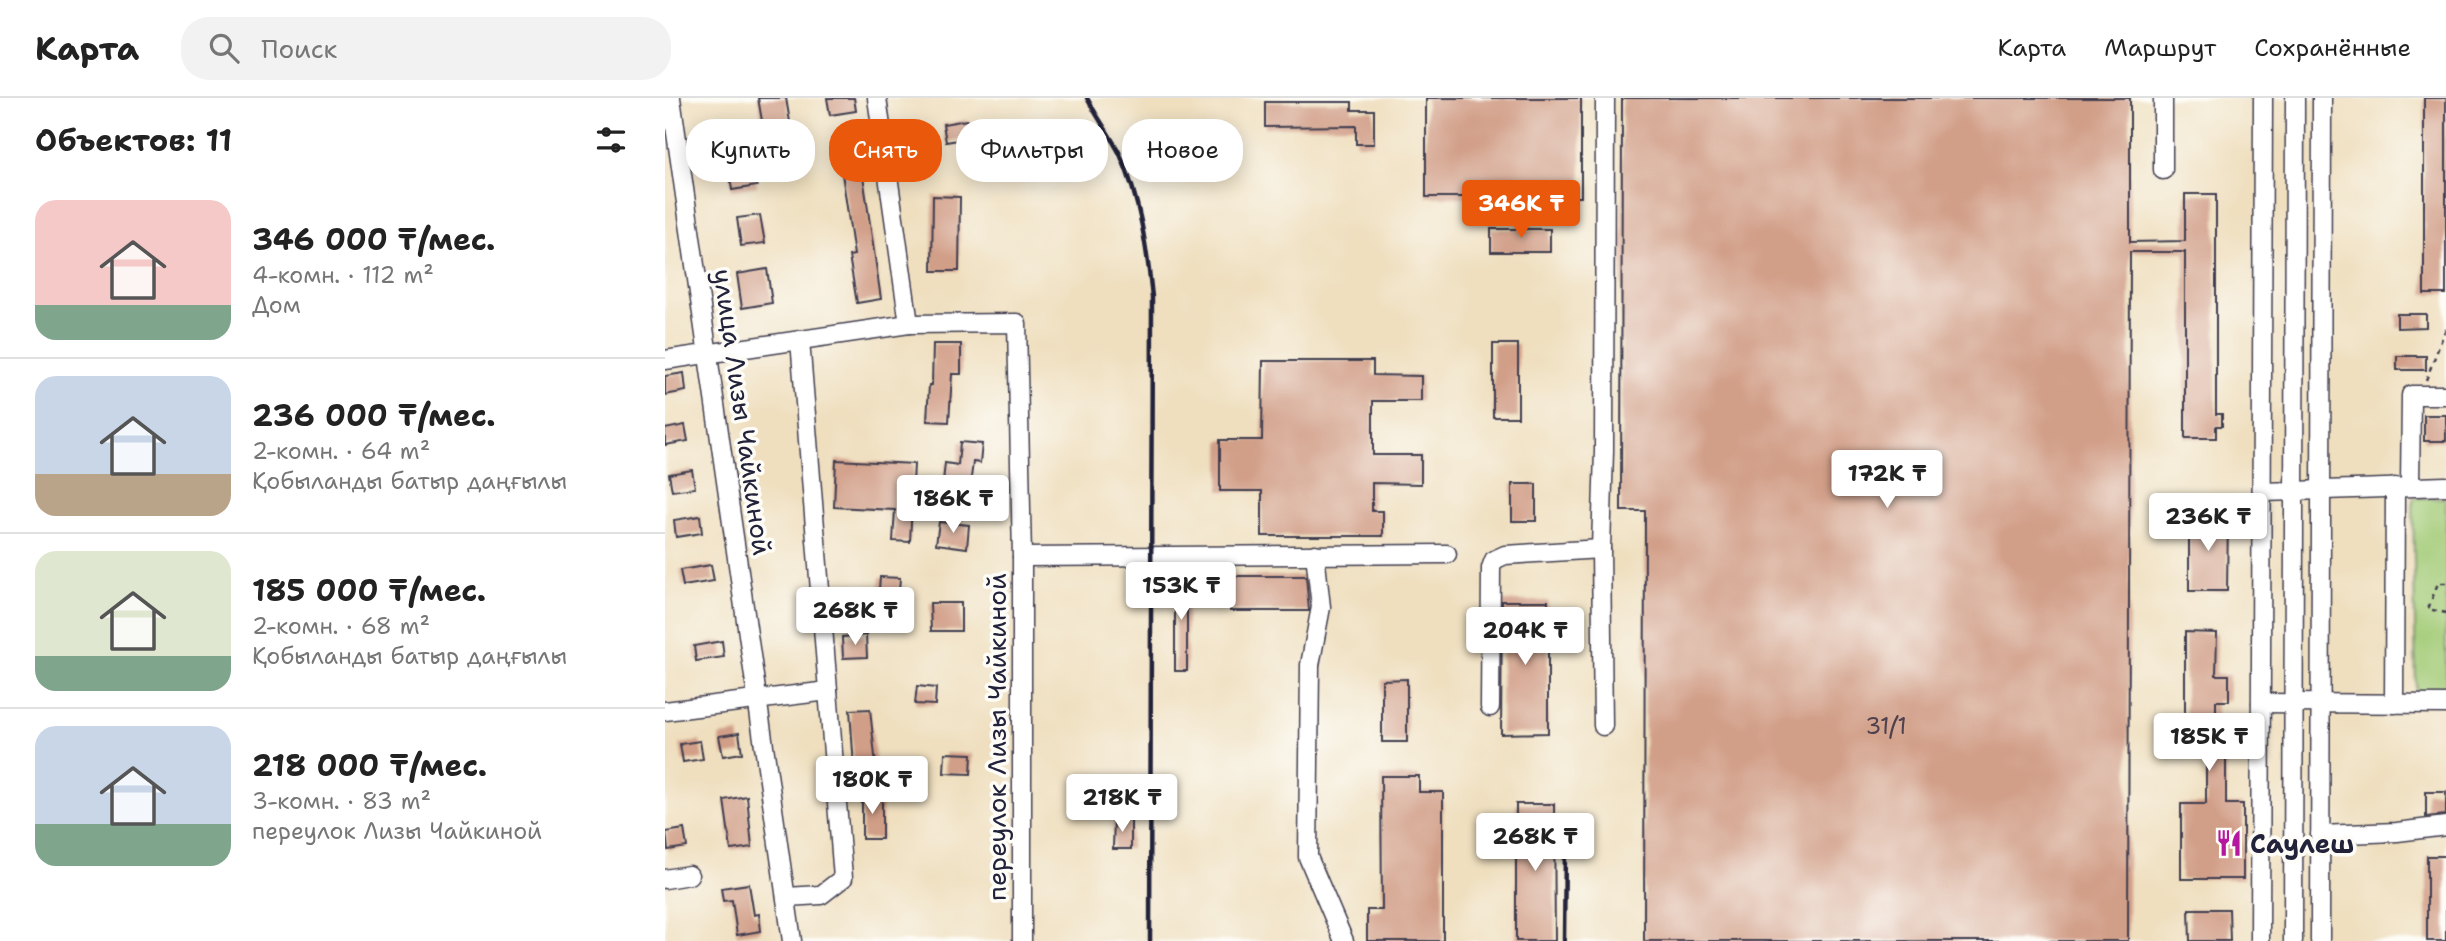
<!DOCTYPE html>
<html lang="ru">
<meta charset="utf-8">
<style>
:root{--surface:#fff;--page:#f2f2f2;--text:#222;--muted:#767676;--line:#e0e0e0;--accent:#ea580c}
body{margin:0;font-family:"Shantell Sans",sans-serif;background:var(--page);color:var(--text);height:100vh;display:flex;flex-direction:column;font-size:26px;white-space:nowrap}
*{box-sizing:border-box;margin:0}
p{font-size:23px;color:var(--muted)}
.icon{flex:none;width:38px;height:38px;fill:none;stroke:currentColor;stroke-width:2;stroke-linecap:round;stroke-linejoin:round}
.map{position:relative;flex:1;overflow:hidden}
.panel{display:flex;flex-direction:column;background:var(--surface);width:665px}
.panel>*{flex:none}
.banner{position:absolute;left:21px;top:21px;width:665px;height:63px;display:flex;gap:14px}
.price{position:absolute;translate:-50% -60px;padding:0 16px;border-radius:7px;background:#fff;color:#222;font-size:23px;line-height:46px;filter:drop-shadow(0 2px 4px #0008)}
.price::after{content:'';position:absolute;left:50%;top:42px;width:21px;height:16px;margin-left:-10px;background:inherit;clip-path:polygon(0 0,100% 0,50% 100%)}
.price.on{background:var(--accent);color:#fff}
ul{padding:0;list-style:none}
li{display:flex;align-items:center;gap:21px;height:175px;padding:0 35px}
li+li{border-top:2px solid var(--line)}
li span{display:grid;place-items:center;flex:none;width:196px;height:140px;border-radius:21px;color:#555}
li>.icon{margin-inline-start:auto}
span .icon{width:84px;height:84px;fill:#fffc;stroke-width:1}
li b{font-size:30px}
h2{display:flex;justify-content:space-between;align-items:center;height:84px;padding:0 35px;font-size:30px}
.pill{padding:0 24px;border-radius:28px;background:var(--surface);box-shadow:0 4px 18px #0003;font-size:24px;line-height:63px}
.pill.on{background:var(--accent);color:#fff}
header{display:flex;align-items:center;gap:42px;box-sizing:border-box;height:98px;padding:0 35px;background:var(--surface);border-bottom:2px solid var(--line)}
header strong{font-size:33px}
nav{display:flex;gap:38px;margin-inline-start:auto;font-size:24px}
.search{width:490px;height:63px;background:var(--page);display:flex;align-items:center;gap:18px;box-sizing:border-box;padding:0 24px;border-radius:28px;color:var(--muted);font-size:26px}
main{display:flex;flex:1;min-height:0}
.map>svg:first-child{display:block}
</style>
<header>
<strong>Карта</strong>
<div class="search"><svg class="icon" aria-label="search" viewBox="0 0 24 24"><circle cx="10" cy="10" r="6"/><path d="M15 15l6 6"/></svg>Поиск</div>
<nav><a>Карта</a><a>Маршрут</a><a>Сохранённые</a></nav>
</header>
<main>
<section class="panel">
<h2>Объектов: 11<svg class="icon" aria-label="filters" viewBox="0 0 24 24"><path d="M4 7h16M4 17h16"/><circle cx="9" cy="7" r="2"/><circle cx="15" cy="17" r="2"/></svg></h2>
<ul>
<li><span style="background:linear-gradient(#f6c9c9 75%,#7fa58c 0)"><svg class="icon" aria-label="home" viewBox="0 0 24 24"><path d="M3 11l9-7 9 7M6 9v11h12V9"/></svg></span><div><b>346 000 ₸/мес.</b><p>4-комн. · 112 m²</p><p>Дом</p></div></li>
<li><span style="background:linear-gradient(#c9d6e8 70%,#b9a48a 0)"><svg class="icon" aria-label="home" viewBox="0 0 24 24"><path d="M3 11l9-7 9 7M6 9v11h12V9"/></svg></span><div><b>236 000 ₸/мес.</b><p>2-комн. · 64 m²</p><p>Қобыланды батыр даңғылы</p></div></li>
<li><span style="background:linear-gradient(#dfe7d0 75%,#7fa58c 0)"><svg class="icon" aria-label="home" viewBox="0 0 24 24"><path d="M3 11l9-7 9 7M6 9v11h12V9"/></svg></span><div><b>185 000 ₸/мес.</b><p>2-комн. · 68 m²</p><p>Қобыланды батыр даңғылы</p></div></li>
<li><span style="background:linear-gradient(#c9d6e8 70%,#7fa58c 0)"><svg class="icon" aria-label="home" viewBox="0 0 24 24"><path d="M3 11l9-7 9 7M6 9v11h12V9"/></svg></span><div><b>218 000 ₸/мес.</b><p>3-комн. · 83 m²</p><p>переулок Лизы Чайкиной</p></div></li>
</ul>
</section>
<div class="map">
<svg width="1781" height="843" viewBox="0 0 1781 843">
<rect width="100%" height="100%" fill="#fdfcf7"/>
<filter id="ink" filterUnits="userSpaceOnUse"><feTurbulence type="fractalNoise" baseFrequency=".0143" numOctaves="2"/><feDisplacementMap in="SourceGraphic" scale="14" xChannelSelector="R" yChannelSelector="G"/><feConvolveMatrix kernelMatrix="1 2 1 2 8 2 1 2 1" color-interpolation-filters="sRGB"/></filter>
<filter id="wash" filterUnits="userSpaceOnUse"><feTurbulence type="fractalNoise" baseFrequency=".00686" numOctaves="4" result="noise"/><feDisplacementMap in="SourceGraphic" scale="28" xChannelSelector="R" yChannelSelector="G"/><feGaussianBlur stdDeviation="1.57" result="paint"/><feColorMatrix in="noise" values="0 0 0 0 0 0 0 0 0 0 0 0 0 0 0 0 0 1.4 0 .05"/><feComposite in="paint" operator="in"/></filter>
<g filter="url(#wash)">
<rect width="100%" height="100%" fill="#efdfbf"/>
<path fill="#a3cb77" stroke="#627659" stroke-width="2" d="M1748 400H1781V594H1751Z"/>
<g id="blocks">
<g fill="#d19e87">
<path d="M93 0H121L126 30 84 37 92 88 67 92 59 41 31 44 30 31 97 23Z"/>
<path d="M162 0H189L191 13 165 17Z"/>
<rect x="761" y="0" width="155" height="99"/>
<path d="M957 0H1465V144L1520 143V96H1551V316H1557V328H1551V340H1520V154H1465L1463 843H979L980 413H956Z"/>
<rect x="1759" y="0" width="22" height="196"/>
<path d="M600 4H687V12H709V46H691V28L600 29Z"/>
<path d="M302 22 305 40 281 44 278 26Z"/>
<path d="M195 38 201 77 198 78 216 201 192 205 184 158 189 157 172 41Z"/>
<path d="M268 98 295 99 294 173H267Z"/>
<path d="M95 117 100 145 76 148 72 120Z"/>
<rect x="826" y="131" width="59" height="23"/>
<path d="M102 171 107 205 77 210 72 176Z"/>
<path d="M1732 216H1761V229L1732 230Z"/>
<path d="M268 246H296V276H287L284 324 262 323 264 287H267Z"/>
<rect x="828" y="246" width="25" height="73"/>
<rect x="1732" y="258" width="29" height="14"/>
<path d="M598 263H708V277L756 278V303H708V357H756V386L707 385V413H718V438H597V393H555V342H597Z"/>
<path d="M19 275 21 293 0 297V278Z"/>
<rect x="1759" y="317" width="22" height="26"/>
<path d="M20 327 23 343 0 347V331Z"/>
<path d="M295 344 317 346 315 365 308 364 304 396 277 393 280 365 293 367Z"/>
<path d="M171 362 249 366 245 444 228 443 230 412 169 409Z"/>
<path d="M27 372 30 390 7 393 4 376Z"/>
<rect x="847" y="386" width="24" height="37"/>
<path d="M35 418 37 435 11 439 9 422Z"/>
<path d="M1524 418H1563L1562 493H1524Z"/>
<path d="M274 424 304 427 302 450 271 446Z"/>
<path d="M46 467 49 483 18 488 15 472Z"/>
<rect x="510" y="475" width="12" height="98"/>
<path d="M565 478H641L644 513H565Z"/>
<path d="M215 479 235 480 233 505 213 503Z"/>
<path d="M837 503H883V635L836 636Z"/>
<path d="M265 505H296V533H266Z"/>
<path d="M1520 534 1552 535 1551 577H1564V603H1551V644L1561 645V706H1578V781H1516V706H1541V645H1520Z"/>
<path d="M201 537 202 559 178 560 177 539Z"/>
<path d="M57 543 59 559 31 563 29 548Z"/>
<path d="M742 581V644H717V582Z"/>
<path d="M252 588 271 590 270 607 250 606Z"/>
<path d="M205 611 211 668 189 669 185 612Z"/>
<path d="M74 635 77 655 58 658 54 638Z"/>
<path d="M35 643 38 661 18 664 15 646Z"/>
<path d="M280 655 307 656 306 676 279 675Z"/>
<path d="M716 678H754V694H778V843H702V812H717Z"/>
<path d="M1761 694H1781V717L1761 719Z"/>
<rect x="197" y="696" width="20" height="45"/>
<path d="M82 698 87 749 66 752 59 702Z"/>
<path d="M851 706H889L890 843H851Z"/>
<path d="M449 721H466V751H448Z"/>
<path d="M19 731 22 749 3 752 1 734Z"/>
<rect x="1762" y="758" width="19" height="85"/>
<path d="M84 786 89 817 94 816 96 833 72 837 67 802 58 803 56 790Z"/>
<path d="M1524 811H1564L1565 843H1525Z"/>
</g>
</g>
</g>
<g filter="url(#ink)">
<use href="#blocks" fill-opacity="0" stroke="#413e4f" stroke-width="2"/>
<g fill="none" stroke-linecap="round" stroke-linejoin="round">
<defs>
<g id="minor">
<path d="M6 0 127 843"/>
<path d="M212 0 244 226"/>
<path d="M1498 72V0"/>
<path d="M0 262 244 226 352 225 357 459V843"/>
<path d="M1745 388 1746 297H1781"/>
<path d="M1597 394 1781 388"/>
<path d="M650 456 656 509 645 567 643 759 679 843"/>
<path d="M357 459 782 456"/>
<path d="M1596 605 1781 606"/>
<path d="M1729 606 1730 389"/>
<path d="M825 609 826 470 829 462 840 457 936 451"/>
<path d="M0 613 163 593"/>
<path d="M938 628 936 451 939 353 940 0"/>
<path d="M1655 737 1732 734 1781 728"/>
<path d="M0 781 24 777"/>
<path d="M121 799 156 797 178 780 135 242"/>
<path d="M1595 843 1598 0"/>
<path d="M1628 843 1630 0"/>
<path d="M1655 843 1657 0"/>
</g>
</defs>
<use href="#minor" stroke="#413e4f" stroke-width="21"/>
<g stroke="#413e4f" stroke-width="2.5" stroke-dasharray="5 5" stroke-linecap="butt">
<path d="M1761 282 1781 230"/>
<path d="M1781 485H1773L1763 511 1781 515"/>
</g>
<use href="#minor" stroke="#fff" stroke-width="18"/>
<g stroke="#22223b" stroke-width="4.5">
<path d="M422 0C432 19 445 37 455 56 475 101 482 151 487 199L485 843"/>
<path d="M899 843 900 750"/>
</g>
</g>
</g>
<defs>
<symbol id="restaurant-bare" viewBox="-9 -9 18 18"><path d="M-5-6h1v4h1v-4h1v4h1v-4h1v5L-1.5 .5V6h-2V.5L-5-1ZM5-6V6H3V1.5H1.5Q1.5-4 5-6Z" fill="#b5179e" stroke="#fdfcf7" stroke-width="2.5" paint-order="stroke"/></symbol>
</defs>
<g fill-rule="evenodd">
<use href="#restaurant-bare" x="1545" y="726" width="38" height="38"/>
</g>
<g text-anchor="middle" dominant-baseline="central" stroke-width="7" stroke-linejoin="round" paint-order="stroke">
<g font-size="23" fill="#4e414e">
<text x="1221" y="628">31/1</text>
</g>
<g font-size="26" fill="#22223b" stroke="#fdfcf7">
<text transform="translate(78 314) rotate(82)">улица Лизы Чайкиной</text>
<text transform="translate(331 639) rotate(-90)">переулок Лизы Чайкиной</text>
</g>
<g font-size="26" font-weight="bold" fill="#22223b" stroke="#fdfcf7" text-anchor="start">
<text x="1585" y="745">Саулеш</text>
</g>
</g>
</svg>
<b class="price on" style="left:856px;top:142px">346K ₸</b>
<b class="price" style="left:1222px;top:412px">172K ₸</b>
<b class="price" style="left:288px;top:437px">186K ₸</b>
<b class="price" style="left:1543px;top:455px">236K ₸</b>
<b class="price" style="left:516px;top:524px">153K ₸</b>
<b class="price" style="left:190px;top:549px">268K ₸</b>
<b class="price" style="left:860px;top:569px">204K ₸</b>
<b class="price" style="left:1544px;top:675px">185K ₸</b>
<b class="price" style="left:207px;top:718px">180K ₸</b>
<b class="price" style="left:457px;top:736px">218K ₸</b>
<b class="price" style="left:870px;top:775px">268K ₸</b>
<div class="banner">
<a class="pill">Купить</a>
<a class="pill on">Снять</a>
<a class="pill">Фильтры</a>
<a class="pill">Новое</a>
</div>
</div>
</main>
